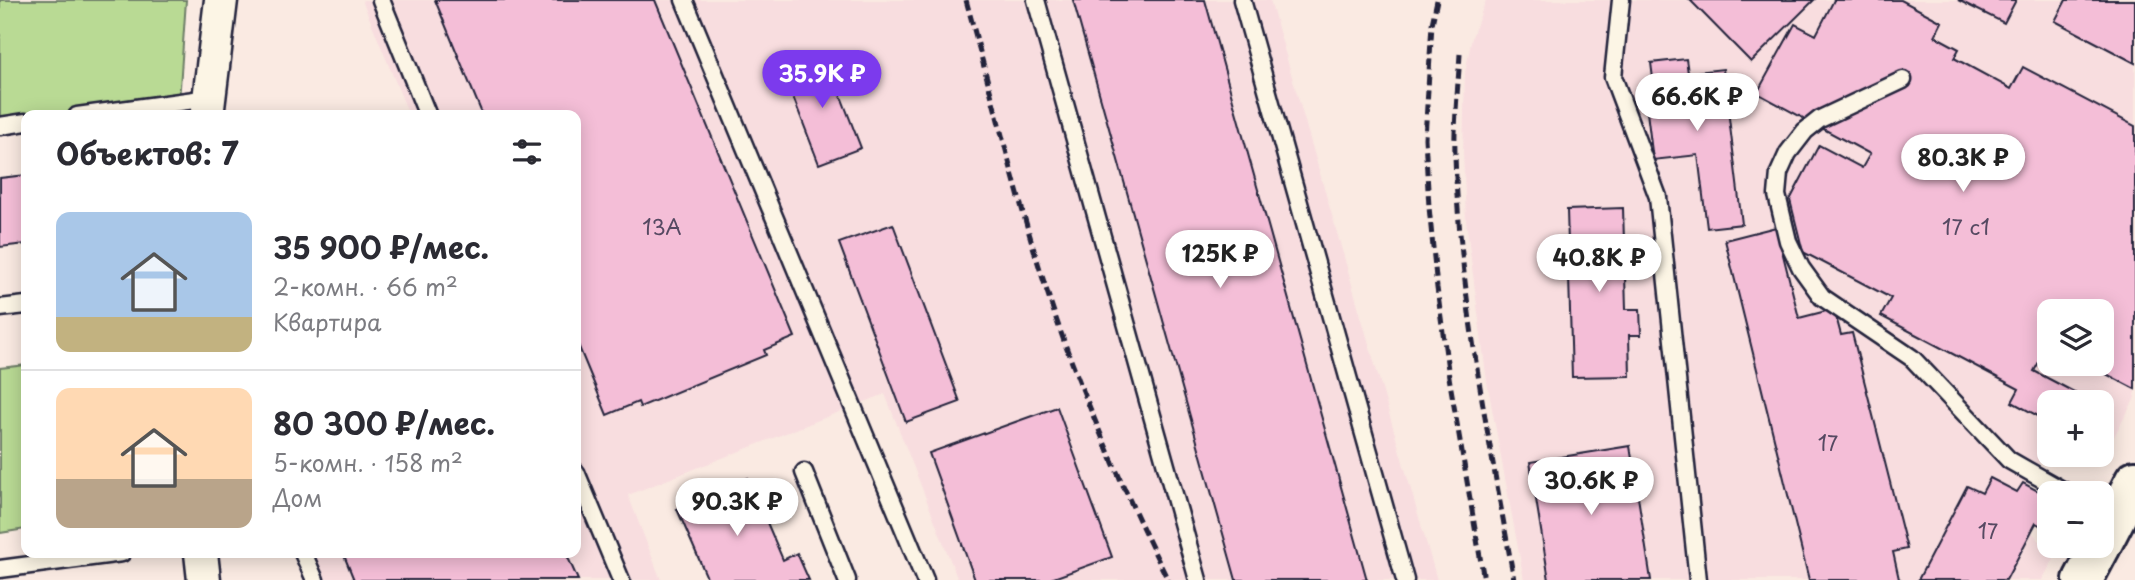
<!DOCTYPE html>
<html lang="ru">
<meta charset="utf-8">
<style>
:root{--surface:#fff;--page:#f2f2f3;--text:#2b2b33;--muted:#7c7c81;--line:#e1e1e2;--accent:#7c3aed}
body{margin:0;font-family:"Playpen Sans",sans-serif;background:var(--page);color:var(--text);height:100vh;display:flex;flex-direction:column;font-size:26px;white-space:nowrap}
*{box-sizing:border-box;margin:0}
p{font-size:23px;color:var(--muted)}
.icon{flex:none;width:38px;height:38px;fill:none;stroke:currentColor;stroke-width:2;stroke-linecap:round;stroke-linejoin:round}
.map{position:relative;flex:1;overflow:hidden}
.details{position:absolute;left:21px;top:110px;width:560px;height:448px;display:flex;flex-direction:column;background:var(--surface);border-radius:14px;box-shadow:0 4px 18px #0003}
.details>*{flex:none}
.controls{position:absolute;left:2037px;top:299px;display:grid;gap:14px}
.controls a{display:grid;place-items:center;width:77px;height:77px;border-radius:14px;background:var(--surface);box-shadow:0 4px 18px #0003;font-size:35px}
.price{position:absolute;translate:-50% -60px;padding:0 16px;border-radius:24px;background:#fff;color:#222;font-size:23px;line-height:46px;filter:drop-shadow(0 2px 4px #0008)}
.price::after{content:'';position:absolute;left:50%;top:42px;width:21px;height:16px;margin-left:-10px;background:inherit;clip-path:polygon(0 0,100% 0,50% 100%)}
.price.on{background:var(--accent);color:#fff}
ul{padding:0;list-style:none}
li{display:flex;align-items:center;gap:21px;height:175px;padding:0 35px}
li+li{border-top:2px solid var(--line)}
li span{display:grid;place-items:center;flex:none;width:196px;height:140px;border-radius:14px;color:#555}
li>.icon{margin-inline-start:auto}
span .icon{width:84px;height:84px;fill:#fffc;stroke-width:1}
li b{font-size:30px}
h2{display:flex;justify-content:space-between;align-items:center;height:84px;padding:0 35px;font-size:30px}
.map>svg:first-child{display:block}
</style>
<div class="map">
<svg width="2135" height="580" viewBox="0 0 2135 580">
<rect width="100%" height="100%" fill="#faeae2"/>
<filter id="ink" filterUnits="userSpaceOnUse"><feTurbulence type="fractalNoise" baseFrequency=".0143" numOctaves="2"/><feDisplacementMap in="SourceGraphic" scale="14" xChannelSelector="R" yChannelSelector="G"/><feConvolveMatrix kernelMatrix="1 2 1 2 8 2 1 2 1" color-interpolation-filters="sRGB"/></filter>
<g filter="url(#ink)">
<g fill="#f8dddf" fill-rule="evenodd">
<path d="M362 0H1270L1437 580H958L885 394 628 495 661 580H316L304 553H576V116L409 115Z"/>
<path d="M1486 0H2135V398L2099 464 2042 458 2033 474 2028 486 2040 492 2049 504V520L2045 528 2036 524 2032 532 2054 559 2042 580H1524L1487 382 1466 221 1463 152 1465 73 1472 37ZM2049 312H2102V364H2049ZM2049 402H2102V455H2049Z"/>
</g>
<g fill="#b9da94" stroke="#6e7e68" stroke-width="2">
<path d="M0 0H186L179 102 77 115 26 116 0 126Z"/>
<path d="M26 365V529L0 533V368Z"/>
</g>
<g fill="#f4bed7" stroke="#22223b" stroke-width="2">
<path d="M435 0H655L795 337 764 350 766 355 640 407 638 402 607 415 576 340V116H483Z"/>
<path d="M1073 0H1205L1367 580H1236Z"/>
<path d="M1690 0H1814L1751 62Z"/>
<path d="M1834 0H1901L1942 22 1935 36 1959 49 1954 58 2011 89 2023 67 2135 126V389L2087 364H2102V312H2049V344L2034 371 2093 402H2049V422L2012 402 2019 389 1881 316 1891 298 1803 252 1790 200 1819 145 1862 168 1870 154 1757 93 1795 24 1816 35Z"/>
<path d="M1958 0H2016L2004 23Z"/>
<path d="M2066 0H2135V63L2055 21Z"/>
<path d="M825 55 861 148 819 164 783 71Z"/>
<path d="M1686 59 1688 73 1723 69 1742 224 1707 228 1698 155 1653 160 1647 112 1657 110 1651 63Z"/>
<path d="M26 175V244L0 247V178Z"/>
<path d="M1623 208 1626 309H1640L1641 335H1629L1630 376 1572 377 1567 210Z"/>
<path d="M893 224 960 402 906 422 839 243Z"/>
<path d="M1776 227 1799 318 1834 309 1841 335 1852 333 1907 549 1893 552 1899 579 1902 580H1809L1725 240Z"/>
<path d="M1057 407 1112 557 1048 580H975L929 453Z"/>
<path d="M1630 446 1651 580H1549L1530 462Z"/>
<path d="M748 478 783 560 797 553 809 580H708L677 509Z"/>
<path d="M1990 478 2017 492 2023 483 2040 492 2049 504V520L2045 528 2036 523 2006 580H1918L1967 486 1982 493Z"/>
<path d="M343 553H566L578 580H354Z"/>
</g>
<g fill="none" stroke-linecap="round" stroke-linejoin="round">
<defs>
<g id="lane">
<path d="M381 0 428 116"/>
<path d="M684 0 925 580"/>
<path d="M1036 0 1198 580"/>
<path d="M1242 0 1405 580"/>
<path d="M1621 0 1613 77 1658 197 1698 580"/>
<path d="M1903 80 1820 119 1805 131 1788 153 1779 173 1777 195 1788 241 1801 268 1822 297 1912 358 2009 460 2069 494"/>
<path d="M77 116 209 98"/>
<path d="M0 126 26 122"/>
<path d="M0 308 26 305"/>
<path d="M576 472 621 580"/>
<path d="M804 472 847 580"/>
<path d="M303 553 315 580"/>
<path d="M0 569 122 553"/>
</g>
<g id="street">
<path d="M207 116 221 0"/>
<path d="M201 553 204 580"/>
</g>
<g id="secondary">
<path d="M2102 544 2135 480"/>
<path d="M2083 580 2101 546"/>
</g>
</defs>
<use href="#lane" stroke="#22223b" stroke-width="21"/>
<use href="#street" stroke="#22223b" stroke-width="37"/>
<use href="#secondary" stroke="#22223b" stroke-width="44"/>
<use href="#lane" stroke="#fcf5e5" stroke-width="16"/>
<use href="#street" stroke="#fcf5e5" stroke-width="32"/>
<use href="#secondary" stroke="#fcf5e5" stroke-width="38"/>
<g stroke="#22223b" stroke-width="5" stroke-dasharray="10 5" stroke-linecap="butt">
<path d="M966 0C998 116 1026 239 1068 352 1097 429 1131 506 1168 580"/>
<path d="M1437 0 1432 24 1425 138 1429 207 1437 288 1449 377 1484 580"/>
<path d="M1460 54C1458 87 1454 122 1455 155 1460 298 1489 439 1514 580"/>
</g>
</g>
</g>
<g text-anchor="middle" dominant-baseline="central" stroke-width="5" stroke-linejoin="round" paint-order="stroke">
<g font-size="21" fill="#564962">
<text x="662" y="226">13А</text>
<text x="1966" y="226">17 с1</text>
<text x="1828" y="442">17</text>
<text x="1988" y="530">17</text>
</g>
</g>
</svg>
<div class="controls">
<a><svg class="icon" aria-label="layers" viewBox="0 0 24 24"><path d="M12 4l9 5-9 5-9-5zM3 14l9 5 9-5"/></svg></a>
<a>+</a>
<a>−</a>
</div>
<b class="price on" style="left:822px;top:110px">35.9K ₽</b>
<b class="price" style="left:1697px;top:133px">66.6K ₽</b>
<b class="price" style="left:1963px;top:194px">80.3K ₽</b>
<b class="price" style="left:1220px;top:290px">125K ₽</b>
<b class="price" style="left:1599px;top:294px">40.8K ₽</b>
<b class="price" style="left:1591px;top:517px">30.6K ₽</b>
<b class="price" style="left:737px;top:538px">90.3K ₽</b>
<section class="details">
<h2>Объектов: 7<svg class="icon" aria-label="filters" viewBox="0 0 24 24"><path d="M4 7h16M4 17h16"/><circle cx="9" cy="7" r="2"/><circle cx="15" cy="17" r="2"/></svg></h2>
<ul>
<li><span style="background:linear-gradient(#a9c7e8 75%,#c2b280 0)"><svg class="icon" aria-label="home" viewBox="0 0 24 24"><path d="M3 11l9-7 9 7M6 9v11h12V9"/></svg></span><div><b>35 900 ₽/мес.</b><p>2-комн. · 66 m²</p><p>Квартира</p></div></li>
<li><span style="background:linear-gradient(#ffd9b3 65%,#b9a48a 0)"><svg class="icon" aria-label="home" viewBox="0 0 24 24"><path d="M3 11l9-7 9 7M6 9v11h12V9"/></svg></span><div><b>80 300 ₽/мес.</b><p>5-комн. · 158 m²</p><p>Дом</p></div></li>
</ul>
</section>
</div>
